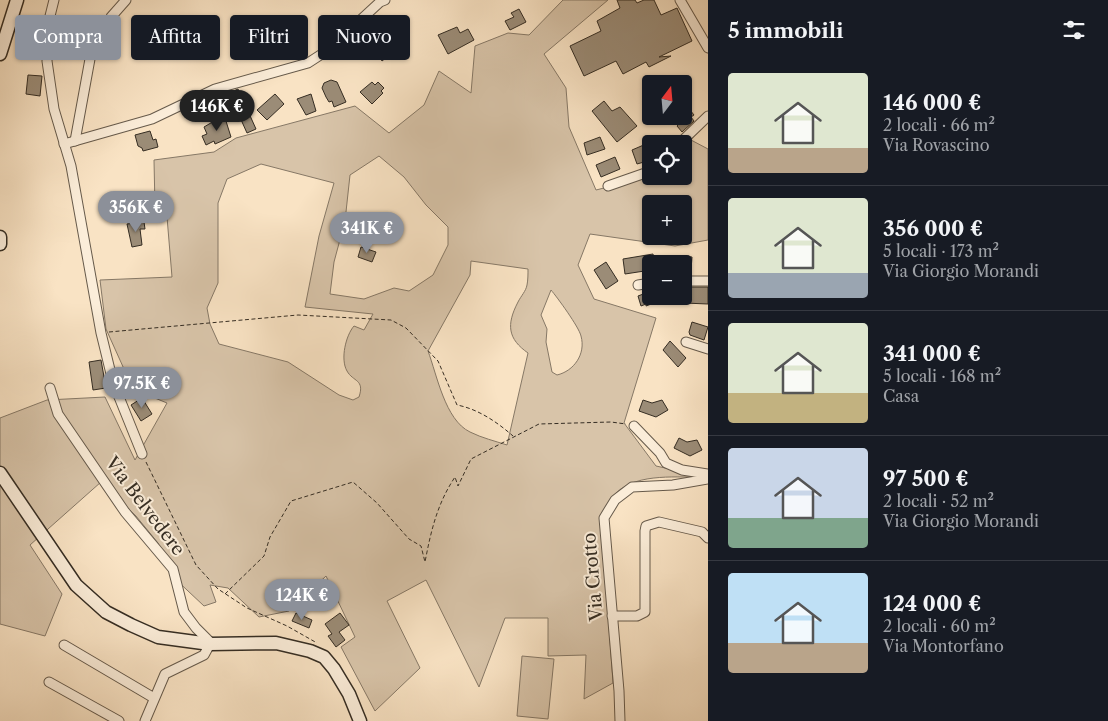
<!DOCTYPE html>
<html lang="it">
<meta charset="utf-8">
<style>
:root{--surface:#171b24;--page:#20242c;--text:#f1f3f6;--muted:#9ea1a6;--line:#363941;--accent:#8c9099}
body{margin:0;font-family:"Libre Caslon Text",serif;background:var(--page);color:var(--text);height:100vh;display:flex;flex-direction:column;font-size:19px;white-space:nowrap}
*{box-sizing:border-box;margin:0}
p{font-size:16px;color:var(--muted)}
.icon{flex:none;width:28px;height:28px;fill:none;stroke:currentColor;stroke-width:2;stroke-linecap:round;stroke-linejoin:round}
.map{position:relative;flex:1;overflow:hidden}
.sheet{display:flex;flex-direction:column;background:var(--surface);width:400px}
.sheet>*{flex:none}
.hud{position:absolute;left:15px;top:15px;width:475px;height:45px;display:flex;gap:10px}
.needle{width:32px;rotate:16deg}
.tools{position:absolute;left:642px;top:75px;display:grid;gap:10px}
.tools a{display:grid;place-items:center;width:50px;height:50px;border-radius:5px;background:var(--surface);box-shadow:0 1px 4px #0004;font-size:25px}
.price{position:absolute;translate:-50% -42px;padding:0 11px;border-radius:18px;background:var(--accent);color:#fff;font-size:16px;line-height:32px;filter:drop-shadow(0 1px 2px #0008)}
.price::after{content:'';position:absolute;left:50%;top:30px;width:15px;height:11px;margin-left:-8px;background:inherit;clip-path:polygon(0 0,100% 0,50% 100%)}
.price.active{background:#222;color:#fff}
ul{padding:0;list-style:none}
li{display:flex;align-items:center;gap:15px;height:125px;padding:0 20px}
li+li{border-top:1px solid var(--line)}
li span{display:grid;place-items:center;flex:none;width:140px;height:100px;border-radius:5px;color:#555}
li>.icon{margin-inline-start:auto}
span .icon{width:60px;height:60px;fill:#fffc;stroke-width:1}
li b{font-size:21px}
h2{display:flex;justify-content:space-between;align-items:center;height:60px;padding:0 20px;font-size:21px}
.chip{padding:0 18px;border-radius:5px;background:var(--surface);box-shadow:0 1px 4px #0004;font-size:18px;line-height:45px}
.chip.active{background:var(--accent);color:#fff}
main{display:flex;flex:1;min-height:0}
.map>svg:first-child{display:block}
</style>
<main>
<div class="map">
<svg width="708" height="721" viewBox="0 0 708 721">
<rect width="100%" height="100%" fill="#f9e3c4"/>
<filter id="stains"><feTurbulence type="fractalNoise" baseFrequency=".004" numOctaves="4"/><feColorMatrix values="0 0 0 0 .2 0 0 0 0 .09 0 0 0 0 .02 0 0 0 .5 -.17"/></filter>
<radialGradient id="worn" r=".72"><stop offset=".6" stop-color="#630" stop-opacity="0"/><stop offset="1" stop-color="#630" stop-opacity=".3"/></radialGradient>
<g fill="#d8c4a9" stroke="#867866" fill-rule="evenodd">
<path d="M563 0H608L544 54 566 88 569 127 596 190 652 176H684V147L691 140 708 149V240L675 246 590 234 578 265 594 299 656 318 624 423 656 466 707 477C679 478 638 472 616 493 608 501 605 514 602 525L613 683 584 699 586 655 548 656V618H505L479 687 426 580 387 601 420 668 375 711 341 647 355 637 326 576 289 611 259 617 228 588 210 585 216 602 204 606 171 575 158 543 136 516 101 482 30 545 62 594 45 636 0 624V418L47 400 105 397 135 460 167 403 133 389 106 329 100 280 172 277 167 217 155 208 154 160 214 152 236 138 355 106 389 133 424 105 439 71 471 93 475 46 508 33 529 35ZM379 156 404 177 426 205 448 227V245L433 275 409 291 394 288 364 299 330 294 334 262 345 221 350 175ZM261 164 334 183 319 236 305 307 373 314 364 330 354 326C346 335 340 359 347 371 353 382 365 379 359 397L353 400 339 395 288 362 219 344 210 324 207 308 218 283V203L227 179ZM651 204H684V236H651ZM471 261 528 269C528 274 528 280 527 285 526 291 521 296 518 302 506 325 508 339 528 353L507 445C495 441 482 438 470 432 445 420 437 375 428 351L470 275ZM551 290C557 297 579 327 581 336 586 354 574 371 557 375L552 372 546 342 547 329 541 315Z"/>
<path d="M522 656 554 659 548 719 517 716Z"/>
</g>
<g fill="#9b8c77" stroke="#352d23">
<path d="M617 0H635L637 3 644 0H654L661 15 677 8 692 41 659 57 671 56 649 67 646 62 623 74 616 61 584 76 570 46 601 31 597 21 620 8Z"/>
<path d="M519 9 526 22 510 30 505 21 514 17 511 13Z"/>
<path d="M457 27 460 33 468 29 474 40 448 54 438 35Z"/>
<path d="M388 37 397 49 382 61 374 48Z"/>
<path d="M28 75 42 76 40 96 26 94Z"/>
<path d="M331 80 337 82 346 102 334 107 332 101 329 102 326 97 322 88 324 83Z"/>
<path d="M372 82 375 85 378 82 384 88 381 91 383 93 372 104 360 92Z"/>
<path d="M238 89 256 129 247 133 229 93Z"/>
<path d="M275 94 284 104 267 120 257 110Z"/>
<path d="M311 94 316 111 306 115 297 99Z"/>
<path d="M604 101 612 111 620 107 637 126 617 142 592 111Z"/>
<path d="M690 110 694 115 691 117 694 121 682 132 677 126 679 124 676 121Z"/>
<path d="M221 117 222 120 225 118 231 137 215 144 214 141 206 145 202 136 207 134 204 127Z"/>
<path d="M150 131 153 140 156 139 158 147 143 151 142 148 138 146 135 135Z"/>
<path d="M600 137 605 149 587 155 584 143Z"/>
<path d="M646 144 649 152H651V160L637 164 632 150Z"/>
<path d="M615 157 620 169 601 177 596 165Z"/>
<path d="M144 222 145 229H140L142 245 132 247 127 224Z"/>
<path d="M361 247 376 252 372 262 358 257Z"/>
<path d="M653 254 655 264H651V270L625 274 623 259Z"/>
<path d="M670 256 692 257 691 270H684V264H669Z"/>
<path d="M606 262 618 281 606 289 594 270Z"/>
<path d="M684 287H708V304L684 303Z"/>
<path d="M646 293 647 295 651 294V296H667V298L646 306V304L641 306 638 296Z"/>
<path d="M692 322 708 327 704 340 690 335 689 332Z"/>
<path d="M670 341 686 358 678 367 663 350Z"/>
<path d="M101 360 106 388 93 390 89 362Z"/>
<path d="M142 398 152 414 141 421 131 405Z"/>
<path d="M643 400 652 403 662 400 668 410 656 417 639 411Z"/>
<path d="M679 438 687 442 697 440 702 450 690 456 674 448Z"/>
<path d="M296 613 312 620 309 628 292 621Z"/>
<path d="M340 613 349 625 339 632 345 640 336 647 328 636 332 634 325 624Z"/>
</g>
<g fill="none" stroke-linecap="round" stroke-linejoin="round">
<defs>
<g id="street">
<path d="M54 0 50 16 47 61 54 109 71 166 101 333 113 382 142 454"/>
<path d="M680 0 708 48"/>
<path d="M75 141 92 48 111 17 126 0"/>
<path d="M64 144 152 119 215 89 308 63 328 50 380 2 385 0"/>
<path d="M679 144 708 116"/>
<path d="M608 186 651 171"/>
<path d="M684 281H708"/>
<path d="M638 285 651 283"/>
<path d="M686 342 708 349"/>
<path d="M50 388 58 414 125 512 173 569 184 612 196 628 212 644"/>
<path d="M634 426 660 453 666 463 682 470 708 474"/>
<path d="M612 616H637L645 612V531L646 526 659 522 702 532 708 538"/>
<path d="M64 645 154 698"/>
<path d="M49 682 119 721"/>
<path d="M145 721 165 674 204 655 210 644"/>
<path d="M620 721 619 691 604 518 615 500 632 487 673 485 708 479"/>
</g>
<g id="secondary">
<path d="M0 54 17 0"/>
<path d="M0 237V244"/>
<path d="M0 473 76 585 106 612 131 625 158 637 210 644 276 643 310 651 324 657 334 669 349 694 360 721"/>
</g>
</defs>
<use href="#street" stroke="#665a4b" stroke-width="11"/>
<use href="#secondary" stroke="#352d23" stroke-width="15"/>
<g stroke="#352d23" stroke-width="1" stroke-dasharray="4 2.5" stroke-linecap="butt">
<path d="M109 332 298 315 391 320 406 328 438 361 457 405C478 409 497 422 513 436"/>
<path d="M146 462 196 565 218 589 247 608 287 626 317 643"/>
<path d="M225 594 264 556 270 537 291 501 353 482 377 503 409 539 421 546 425 562C431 531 437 504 455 477L458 486 471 459 539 424 611 422 626 424"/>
</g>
<use href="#street" stroke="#fbedd9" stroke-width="9"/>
<use href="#secondary" stroke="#fbedd9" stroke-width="12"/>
</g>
<g text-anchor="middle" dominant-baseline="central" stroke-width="4" stroke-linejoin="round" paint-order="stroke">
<g font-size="18" fill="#352d23" stroke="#fbedd9">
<text transform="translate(145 506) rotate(53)">Via Belvedere</text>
<text transform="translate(593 577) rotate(-95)">Via Crotto</text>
</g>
</g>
<rect width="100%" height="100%" filter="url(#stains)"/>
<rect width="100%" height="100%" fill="url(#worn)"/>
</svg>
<div class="tools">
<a><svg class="needle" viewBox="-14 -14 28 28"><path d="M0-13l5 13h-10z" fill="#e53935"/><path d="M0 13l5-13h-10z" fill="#9ea1a6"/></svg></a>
<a><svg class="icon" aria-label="locate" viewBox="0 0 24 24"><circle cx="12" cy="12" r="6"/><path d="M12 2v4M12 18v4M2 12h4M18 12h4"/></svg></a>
<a>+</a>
<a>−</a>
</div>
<b class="price active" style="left:217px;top:132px">146K €</b>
<b class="price" style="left:136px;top:233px">356K €</b>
<b class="price" style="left:367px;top:254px">341K €</b>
<b class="price" style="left:142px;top:409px">97.5K €</b>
<b class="price" style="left:302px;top:621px">124K €</b>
<div class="hud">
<a class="chip active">Compra</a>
<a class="chip">Affitta</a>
<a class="chip">Filtri</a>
<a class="chip">Nuovo</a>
</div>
</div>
<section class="sheet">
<h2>5 immobili<svg class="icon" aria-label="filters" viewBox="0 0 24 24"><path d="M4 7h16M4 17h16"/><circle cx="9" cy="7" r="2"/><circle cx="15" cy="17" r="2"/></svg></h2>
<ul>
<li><span style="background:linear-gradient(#dfe7d0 75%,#b9a48a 0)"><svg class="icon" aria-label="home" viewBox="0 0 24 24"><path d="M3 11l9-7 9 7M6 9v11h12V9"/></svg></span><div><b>146 000 €</b><p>2 locali · 66 m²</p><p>Via Rovascino</p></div></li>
<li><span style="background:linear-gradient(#dfe7d0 75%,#9aa5b1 0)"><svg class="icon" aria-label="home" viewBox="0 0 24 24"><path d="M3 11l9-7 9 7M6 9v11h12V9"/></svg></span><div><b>356 000 €</b><p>5 locali · 173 m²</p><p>Via Giorgio Morandi</p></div></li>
<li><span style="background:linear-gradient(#dfe7d0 70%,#c2b280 0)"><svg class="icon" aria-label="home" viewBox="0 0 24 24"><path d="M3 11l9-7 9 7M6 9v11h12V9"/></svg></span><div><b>341 000 €</b><p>5 locali · 168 m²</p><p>Casa</p></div></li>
<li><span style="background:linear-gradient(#c9d6e8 70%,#7fa58c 0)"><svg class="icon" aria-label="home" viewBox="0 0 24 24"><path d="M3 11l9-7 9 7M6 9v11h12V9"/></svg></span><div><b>97 500 €</b><p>2 locali · 52 m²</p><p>Via Giorgio Morandi</p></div></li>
<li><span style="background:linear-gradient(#bfe0f5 70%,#b9a48a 0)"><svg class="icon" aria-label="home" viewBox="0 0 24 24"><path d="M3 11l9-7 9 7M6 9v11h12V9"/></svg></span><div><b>124 000 €</b><p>2 locali · 60 m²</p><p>Via Montorfano</p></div></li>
</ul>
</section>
</main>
